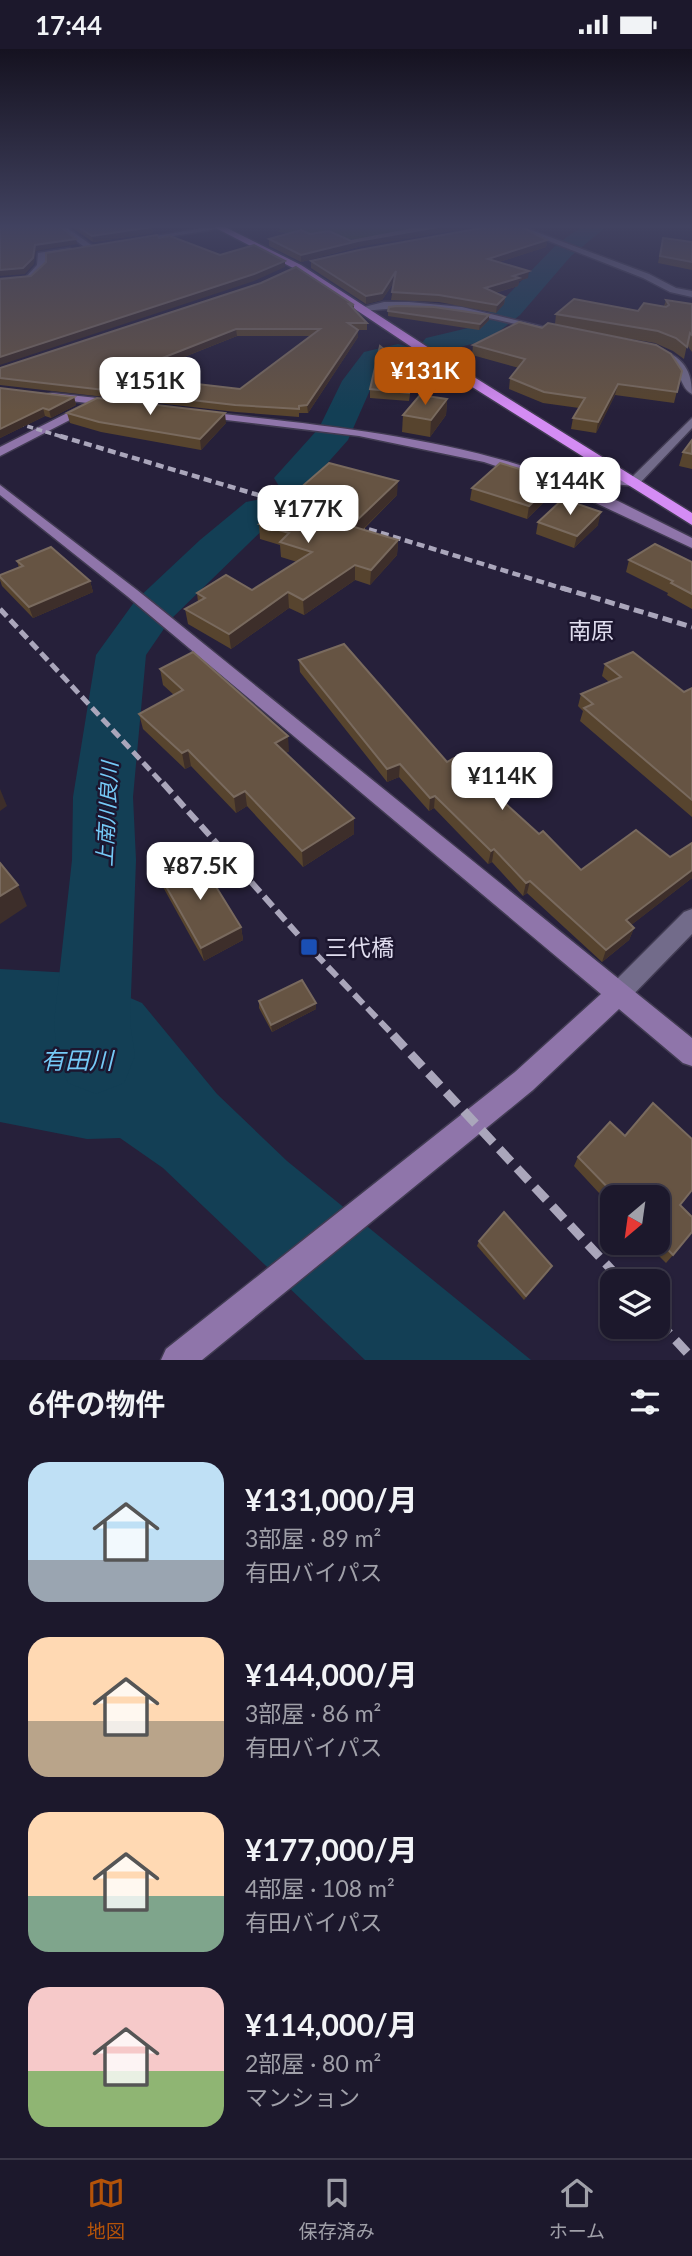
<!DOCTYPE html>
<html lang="ja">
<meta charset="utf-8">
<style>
:root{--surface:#1c182c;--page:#252134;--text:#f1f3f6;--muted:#a0a0a9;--line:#3a3748;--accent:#b45309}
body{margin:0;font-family:Lato,"Noto Sans JP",sans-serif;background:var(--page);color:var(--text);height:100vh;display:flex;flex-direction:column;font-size:26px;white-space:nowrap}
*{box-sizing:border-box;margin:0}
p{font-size:23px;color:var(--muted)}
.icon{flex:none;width:38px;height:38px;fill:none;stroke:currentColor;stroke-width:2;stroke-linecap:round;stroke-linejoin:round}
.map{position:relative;height:1311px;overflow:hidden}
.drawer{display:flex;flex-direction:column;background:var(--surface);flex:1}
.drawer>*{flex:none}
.needle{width:46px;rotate:209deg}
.controls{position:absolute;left:600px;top:1136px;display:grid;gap:14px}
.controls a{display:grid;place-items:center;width:70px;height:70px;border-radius:14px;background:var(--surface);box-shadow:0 2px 5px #0004,0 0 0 2px var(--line);font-size:35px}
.price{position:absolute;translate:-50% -60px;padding:0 16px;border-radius:14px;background:#fff;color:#222;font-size:23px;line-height:46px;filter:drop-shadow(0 2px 4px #0008)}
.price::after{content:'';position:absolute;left:50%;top:42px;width:21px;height:16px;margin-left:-10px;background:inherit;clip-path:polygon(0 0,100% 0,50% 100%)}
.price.current{background:var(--accent);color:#fff}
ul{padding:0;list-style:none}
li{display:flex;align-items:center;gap:21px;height:175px;padding:0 28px}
li span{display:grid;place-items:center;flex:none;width:196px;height:140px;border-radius:21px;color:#555}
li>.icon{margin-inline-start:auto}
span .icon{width:84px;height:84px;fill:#fffc;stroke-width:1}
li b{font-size:30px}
h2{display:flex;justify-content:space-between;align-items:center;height:84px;padding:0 28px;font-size:30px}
.status{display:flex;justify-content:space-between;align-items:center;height:49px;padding:0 35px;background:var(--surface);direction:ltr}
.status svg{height:19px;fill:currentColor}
.menu{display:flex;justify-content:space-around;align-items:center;height:98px;border-top:2px solid var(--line);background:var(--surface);font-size:19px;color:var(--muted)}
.menu a{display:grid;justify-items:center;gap:4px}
.menu .current{color:var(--accent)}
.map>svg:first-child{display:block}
</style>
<div class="status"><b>17:44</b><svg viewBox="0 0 49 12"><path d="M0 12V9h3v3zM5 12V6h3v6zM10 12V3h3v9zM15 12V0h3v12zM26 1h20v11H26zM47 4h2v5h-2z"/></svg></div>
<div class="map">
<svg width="692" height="1311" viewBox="0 0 692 1311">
<rect width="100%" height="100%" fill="#26203a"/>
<path fill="#3d5222" d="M292 178H425L367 192 278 183 281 179Z"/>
<path fill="#133f55" d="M0 920 72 924 142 954 217 1045 287 1112 531 1311H365L163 1119 120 1089 87 1090 0 1073Z"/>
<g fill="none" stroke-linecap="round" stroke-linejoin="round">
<g fill="#133f55" fill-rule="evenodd">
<path d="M581 178H606L571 207 520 266 488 291 436 304 426 301 421 295 426 289 468 279 500 254 555 197Z"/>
<path d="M398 295 409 298 413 304 409 310 386 316 374 332 348 391 307 437 293 441 279 437 274 429 319 379 342 332 364 303Z"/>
<path d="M261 450 276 453 282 462 170 571 146 606 133 748 136 811 130 973 135 1007 124 1034 96 1045 68 1034 57 1007 54 973 72 811 73 748 96 606 135 552 200 491 246 453Z"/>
</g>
<defs>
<g id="street">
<path d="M58 178H66L94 198 87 200Z"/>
<path d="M209 178 223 179 136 193 132 191Z"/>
<path d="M513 178H523L649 225 676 239 692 242V248L670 243 643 229Z"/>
<path d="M70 199 73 203 45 208V217L31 232 0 234V230L26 228 37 216 38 204Z"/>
<path d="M384 253H409L462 258 568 284 563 287C496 270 430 251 360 263L356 260Z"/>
<path d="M652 298C679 305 692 317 692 345 676 337 685 312 649 303V299Z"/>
<path d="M692 369V379L638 436H630V430Z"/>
<path d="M692 860V885L626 953 618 956 610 953 606 945 610 937 684 863Z"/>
</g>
<g id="secondary">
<path d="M52 344 115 351 120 354 115 357 93 355V359L0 407V398L87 354 48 349V345Z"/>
<path d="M205 363C322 376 439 387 551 426L557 422 638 430V436L634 437 562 430 618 452 692 489V499L568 441 484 413 359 387 201 368V364Z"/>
<path d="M0 436 137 541 692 989V1017L683 1014 619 960 533 1041 202 1311H161L166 1300 515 1023 601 945 127 547 0 446Z"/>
</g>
<path id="highway" d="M214 178H225L301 216 466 323 692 464V476L458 329 295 220Z"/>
</defs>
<use href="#street" stroke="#413b52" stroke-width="3"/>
<use href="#secondary" stroke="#413b52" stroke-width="3"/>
<use href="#highway" stroke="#413b52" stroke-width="3"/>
<use href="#street" fill="#726b8a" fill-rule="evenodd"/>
<use href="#secondary" fill="#8f75aa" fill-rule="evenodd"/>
<use href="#highway" fill="#d48cf4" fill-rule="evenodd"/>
<path stroke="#aaa6bb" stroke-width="3.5" stroke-dasharray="6 3.5" stroke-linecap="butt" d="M0 369 66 389"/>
<g stroke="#aaa6bb" stroke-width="4.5" stroke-dasharray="8 4.5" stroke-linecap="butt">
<path d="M60 387 302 459"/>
<path d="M345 473 568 541"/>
</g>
<g stroke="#aaa6bb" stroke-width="5" stroke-dasharray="10 5" stroke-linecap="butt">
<path d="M562 539 692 578"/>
<path d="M0 560 164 736"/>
</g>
<path stroke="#aaa6bb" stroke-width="6" stroke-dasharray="13 6" stroke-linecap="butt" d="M163 734 309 898 395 988"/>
<g stroke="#aaa6bb" stroke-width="9" stroke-dasharray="17 9" stroke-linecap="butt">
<path d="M393 986 622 1232"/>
<path d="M658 1272 692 1309"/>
</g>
</g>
<g fill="#57442e" fill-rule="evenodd">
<path d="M71 178H152L153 184 93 193Z"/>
<path d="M310 185 358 198 301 213 269 197V190Z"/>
<path d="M663 189 692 193V221L658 214Z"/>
<path d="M547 191 546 198 499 213 528 229 519 232 518 237 495 244 505 248 504 255 496 264 439 253 391 251 394 233 382 251 366 255 311 219V212Z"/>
<path d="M261 234 354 256V260L367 274V281H357L358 288 308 364H299V368L236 363 0 336V319ZM237 287H311L240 340 134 328Z"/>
<path d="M666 251 692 255V303L687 296 684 310 673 302 655 294 601 285 682 322 674 354 615 346 596 384 571 380 573 369 579 359 543 354 509 340 510 329 519 319 472 306 473 296 555 275 556 265 638 262 664 257Z"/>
<path d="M388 262 489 266V271L479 281 388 267Z"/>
<path d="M412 332 409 352 370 349V340Z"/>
<path d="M0 339 74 348 76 356 51 369 45 367 0 389Z"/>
<path d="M447 350 446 366 430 388 402 383 403 366Z"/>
<path d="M67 364 226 374 201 401 101 383 70 374Z"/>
<path d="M692 391V420L679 417 683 403Z"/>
<path d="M556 431 554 443 527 470 470 451 472 439Z"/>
<path d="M397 446 363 481 398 491 397 506 370 536 355 531 304 566 289 559 231 600 188 575 185 560 198 553 197 544 252 541 297 513 281 508 280 496 260 490 259 475Z"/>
<path d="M538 473 598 476 574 499 536 485Z"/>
<path d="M629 511 692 513V560L667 546 668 544 626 523Z"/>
<path d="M17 512 90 532 93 543 33 569 2 537 0 531V526L19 519Z"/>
<path d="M299 611 447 713 480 737 581 821 670 808 692 794V829L631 876 634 879 629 891 602 913 527 844 523 847 492 813 488 815 434 759 429 762 399 728 387 733 300 623Z"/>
<path d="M605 615 684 643 692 639V768L580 672 583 662 578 657 581 645 609 633 602 627Z"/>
<path d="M160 620 289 702 286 704 354 769V785L303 818 247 757 236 764 191 717 185 720 143 680 139 665 174 646 163 636Z"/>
<path d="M159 825 241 878 243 891 204 912 163 838Z"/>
<path d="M259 952 316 954V960L272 983 259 959Z"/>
<path d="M578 1108 680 1156 673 1206 666 1214 646 1194H658V1148H612V1158L574 1117Z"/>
<path d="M479 1192 549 1222 524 1251 477 1197Z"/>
</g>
<g fill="#3d2e2a">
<path d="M152 178 153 184 93 193 92 187Z"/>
<path d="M438 178H477L358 198 301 213V206L358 192Z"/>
<path d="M76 190 77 195 36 202 34 215 25 225 0 227V221L35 196Z"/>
<path d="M547 191 546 198 487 217 488 210Z"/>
<path d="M285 212V218L254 232 0 316V308Z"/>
<path d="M396 222V230L382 251 366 255V247Z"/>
<path d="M529 222 528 229 519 232 518 237 484 247 485 239 513 227Z"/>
<path d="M505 248 504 255 496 264 497 256Z"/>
<path d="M489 266V271L479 281 480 275Z"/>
<path d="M236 280 237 287 120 333 119 326Z"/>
<path d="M358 281V288L308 364 307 356Z"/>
<path d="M618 335 615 346 596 384 598 373Z"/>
<path d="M74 348 76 356 51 369 49 361Z"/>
<path d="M447 350 446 366 430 388 431 371Z"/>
<path d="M43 359 45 367 0 389V380Z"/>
<path d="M225 364 226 374 201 401 200 390Z"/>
<path d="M556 431 554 443 527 470 529 457Z"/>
<path d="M398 432 397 446 351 492V477Z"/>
<path d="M601 463 598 476 574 499 577 487Z"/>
<path d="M398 491 397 506 370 536 371 521Z"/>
<path d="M355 516V531L304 566 303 551Z"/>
<path d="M90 532 93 543 33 569 29 558Z"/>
<path d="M288 543 289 559 231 600 229 585Z"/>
<path d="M288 687 289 702 276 710 275 694Z"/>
<path d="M188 701 191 717 185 720 182 704Z"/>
<path d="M400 715 399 728 387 733V720Z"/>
<path d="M0 740 7 757 0 762Z"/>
<path d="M245 742 247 757 236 764 234 748Z"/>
<path d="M435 747 434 759 429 762 430 749Z"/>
<path d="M354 769V785L303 818 302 802Z"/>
<path d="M494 800 492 813 488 815 491 802Z"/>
<path d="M692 821V829L621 884 626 871Z"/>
<path d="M530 832 527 844 523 847 526 834Z"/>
<path d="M18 836 27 857 0 875V847Z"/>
<path d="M241 878 243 891 204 912 201 899Z"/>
<path d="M634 879 629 891 602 913 606 901Z"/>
<path d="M316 954V960L272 983 271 976Z"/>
<path d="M552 1217 549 1222 524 1251 526 1247Z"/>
</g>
<g fill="#665443" stroke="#796a5e" stroke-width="2" fill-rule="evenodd">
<path d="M0 178H61L76 190 35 196 33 209 23 219 0 221Z"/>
<path d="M78 178H152L92 187Z"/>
<path d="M424 178H438L358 192 301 206 269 190 301 181 310 185 329 182 351 192Z"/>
<path d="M487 178H522L547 191 488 210 529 222 513 227 519 229 485 239 505 248 497 256 439 246 392 243 396 222 382 244 366 247 311 212 359 201Z"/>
<path d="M157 186 159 189 170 187 220 206 254 196 285 212 254 225 0 308V230L31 227 46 213V204Z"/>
<path d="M663 189 692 193V213L660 207Z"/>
<path d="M296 218 354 256 349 255 367 274H348L358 281 307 356 299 357V360L235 356 0 329V319L261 234ZM236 280H320L240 340 119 326Z"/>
<path d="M574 250 638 262 644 254 666 258 669 256 666 251 692 255V286L690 284 687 298 676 289 658 282 556 265Z"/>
<path d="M397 257 434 258 489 266 480 275 388 262 389 258Z"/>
<path d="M519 273 542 279 548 274 656 296 671 305 682 322 677 343 618 335 598 373 573 369 585 349 544 343 510 329 525 310 473 296Z"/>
<path d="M380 297 412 323 409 344 370 340Z"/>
<path d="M0 339 74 348 49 361 43 359 0 380Z"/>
<path d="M420 346 447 350 431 371 403 366Z"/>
<path d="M97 349 225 364 200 390 99 373 67 364Z"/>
<path d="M692 391V405L683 403Z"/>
<path d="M329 414 398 432 351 477 398 491 371 521 355 516 303 551 288 543 229 585 185 560 205 549 197 544 226 526 252 541 312 503 280 493 289 484 259 475Z"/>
<path d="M500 414 556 431 529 457 472 439Z"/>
<path d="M563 450 601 463 577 487 538 473Z"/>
<path d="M655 495 692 513V545L671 534 673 532 629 511Z"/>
<path d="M51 498 90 532 29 558 0 528V526L23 517 17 512Z"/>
<path d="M344 595 447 713 454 709 480 737 484 735 539 785 543 782 581 821 636 781 670 808 692 794V821L626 871 634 879 606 901 530 832 526 834 494 800 491 802 435 747 430 749 400 715 387 720 299 611Z"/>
<path d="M193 603 288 687 275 694 354 769 302 802 245 742 234 748 188 701 182 704 139 665 183 641 160 620Z"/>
<path d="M633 603 684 643 692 639V751L584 659 593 655 581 645 621 628 605 615Z"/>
<path d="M197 807 241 878 201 899 159 825Z"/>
<path d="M0 814 18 836 0 847Z"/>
<path d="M302 931 316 954 271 976 259 952Z"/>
<path d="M653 1054 692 1090V1141L680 1156 692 1168V1183L673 1206 658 1190V1148H617L578 1108 610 1073 625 1087Z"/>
<path d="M504 1163 552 1217 526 1247 479 1192Z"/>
</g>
<linearGradient id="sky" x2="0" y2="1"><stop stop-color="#151220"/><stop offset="0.49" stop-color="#414260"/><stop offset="1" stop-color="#414260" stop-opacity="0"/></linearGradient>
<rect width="692" height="362" fill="url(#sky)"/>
<rect fill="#1a4fb4" stroke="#1c162f" stroke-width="2.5" x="300" y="889" width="18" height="18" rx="3.5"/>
<g text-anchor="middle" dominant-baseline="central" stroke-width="5" stroke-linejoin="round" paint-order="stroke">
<g font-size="21" font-style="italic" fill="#75caf7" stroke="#1c162f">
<text transform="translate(106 765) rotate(-87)">上南川良川</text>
</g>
<g font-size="23" fill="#e0ddef" stroke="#1c162f">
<text x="591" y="581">南原</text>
</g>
<g font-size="23" fill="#e0ddef" stroke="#1c162f" text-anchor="start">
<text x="325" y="898">三代橋</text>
</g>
<g font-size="24" font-style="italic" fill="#75caf7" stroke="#1c162f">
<text x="77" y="1010">有田川</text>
</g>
</g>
</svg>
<div class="controls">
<a><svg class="needle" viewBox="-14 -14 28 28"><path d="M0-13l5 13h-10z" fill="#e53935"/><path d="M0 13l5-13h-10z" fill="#a0a0a9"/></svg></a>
<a><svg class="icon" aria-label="layers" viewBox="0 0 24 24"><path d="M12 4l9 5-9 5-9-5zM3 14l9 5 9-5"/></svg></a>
</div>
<b class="price current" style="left:425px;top:358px">¥131K</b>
<b class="price" style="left:150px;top:368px">¥151K</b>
<b class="price" style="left:570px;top:468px">¥144K</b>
<b class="price" style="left:308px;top:496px">¥177K</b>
<b class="price" style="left:502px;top:763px">¥114K</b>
<b class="price" style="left:200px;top:853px">¥87.5K</b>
</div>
<section class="drawer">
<h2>6件の物件<svg class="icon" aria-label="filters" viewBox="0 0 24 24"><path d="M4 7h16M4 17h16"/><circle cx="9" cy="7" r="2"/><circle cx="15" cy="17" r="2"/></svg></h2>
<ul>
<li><span style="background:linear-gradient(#bfe0f5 70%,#9aa5b1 0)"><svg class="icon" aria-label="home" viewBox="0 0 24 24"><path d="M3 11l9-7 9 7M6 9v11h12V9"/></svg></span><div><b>¥131,000/月</b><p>3部屋 · 89 m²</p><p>有田バイパス</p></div></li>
<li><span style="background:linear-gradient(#ffd9b3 60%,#b9a48a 0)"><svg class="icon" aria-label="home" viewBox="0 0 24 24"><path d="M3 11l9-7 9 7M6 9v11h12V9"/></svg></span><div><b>¥144,000/月</b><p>3部屋 · 86 m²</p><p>有田バイパス</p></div></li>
<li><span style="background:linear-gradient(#ffd9b3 60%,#7fa58c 0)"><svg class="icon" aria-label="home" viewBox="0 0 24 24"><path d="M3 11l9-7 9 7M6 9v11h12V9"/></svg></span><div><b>¥177,000/月</b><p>4部屋 · 108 m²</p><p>有田バイパス</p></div></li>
<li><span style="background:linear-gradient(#f6c9c9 60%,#8fb573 0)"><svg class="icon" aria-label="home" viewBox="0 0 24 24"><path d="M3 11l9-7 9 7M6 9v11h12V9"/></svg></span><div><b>¥114,000/月</b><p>2部屋 · 80 m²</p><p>マンション</p></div></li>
</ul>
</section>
<nav class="menu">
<a class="current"><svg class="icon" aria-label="map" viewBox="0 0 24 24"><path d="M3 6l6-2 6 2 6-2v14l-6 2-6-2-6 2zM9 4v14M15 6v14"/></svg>地図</a>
<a><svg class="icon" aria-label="saved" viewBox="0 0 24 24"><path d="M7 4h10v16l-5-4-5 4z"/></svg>保存済み</a>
<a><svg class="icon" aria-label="home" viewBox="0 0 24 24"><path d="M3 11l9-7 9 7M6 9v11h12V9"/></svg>ホーム</a>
</nav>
